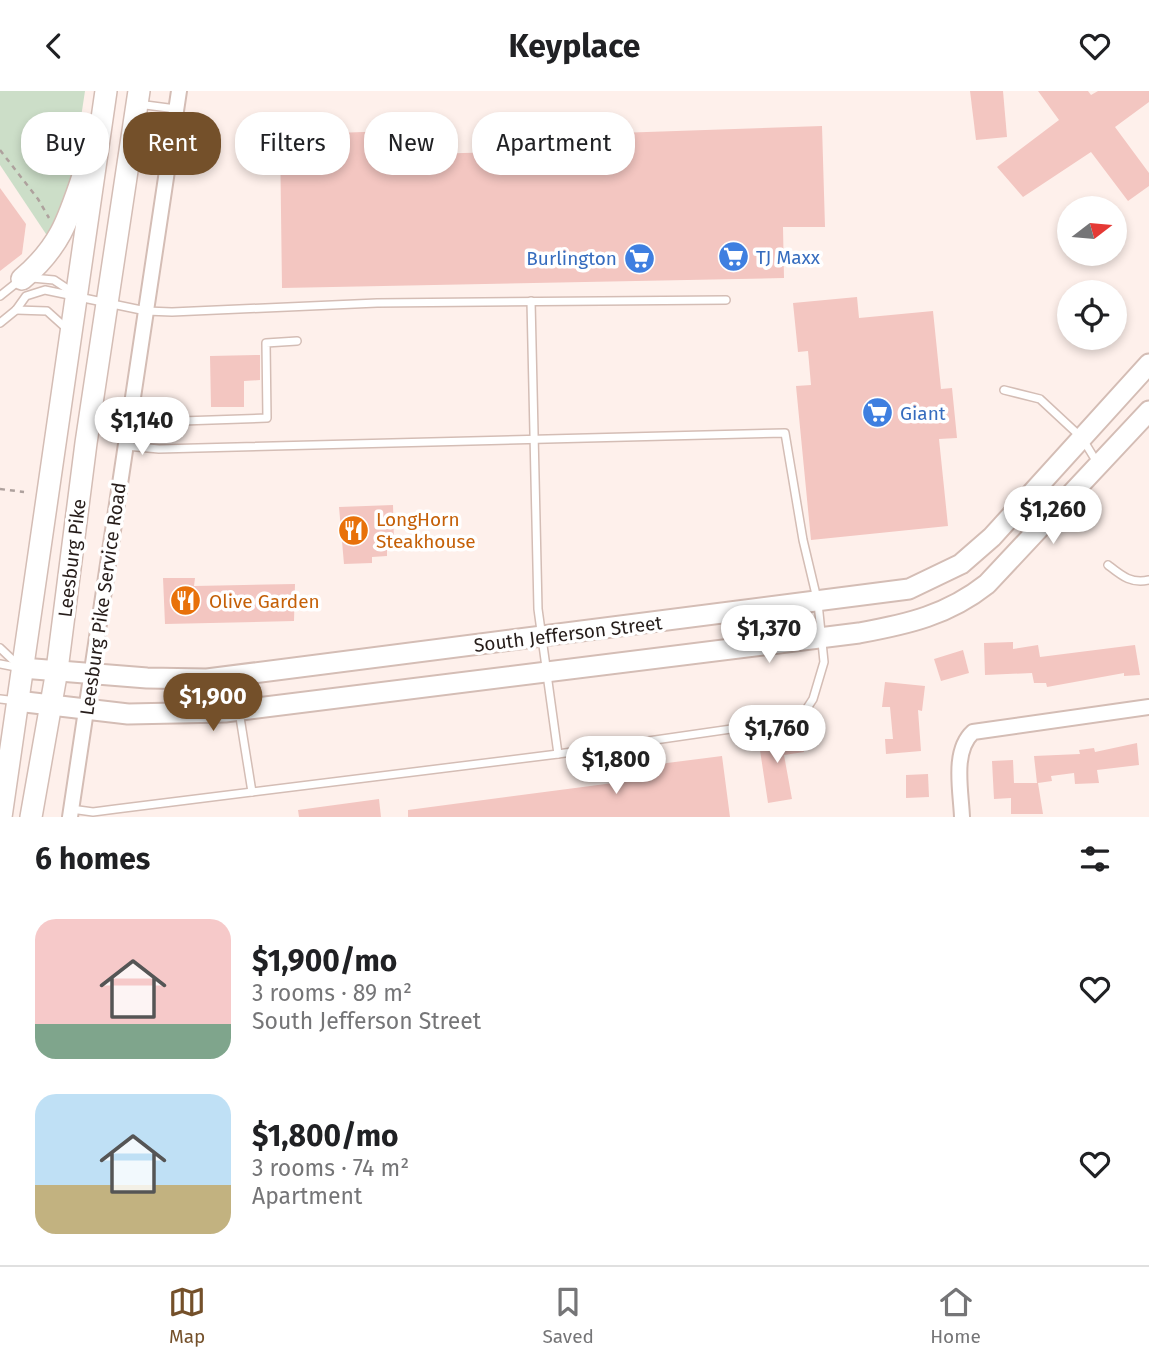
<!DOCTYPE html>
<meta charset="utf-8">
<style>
:root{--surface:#fff;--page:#f6f6f6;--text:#202124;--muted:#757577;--line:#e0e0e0;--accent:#74502a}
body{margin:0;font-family:"Fira Sans",sans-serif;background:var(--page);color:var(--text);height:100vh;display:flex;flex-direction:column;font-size:26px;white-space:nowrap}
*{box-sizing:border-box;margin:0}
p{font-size:23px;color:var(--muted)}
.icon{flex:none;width:38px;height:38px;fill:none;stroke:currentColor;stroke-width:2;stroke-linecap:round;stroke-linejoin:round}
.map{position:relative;height:726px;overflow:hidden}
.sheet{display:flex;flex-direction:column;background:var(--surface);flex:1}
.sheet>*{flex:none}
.banner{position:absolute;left:21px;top:21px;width:700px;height:63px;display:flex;gap:14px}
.needle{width:46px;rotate:74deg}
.tools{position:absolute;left:1057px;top:105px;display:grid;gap:14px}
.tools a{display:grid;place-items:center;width:70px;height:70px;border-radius:50%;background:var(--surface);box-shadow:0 4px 10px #0003;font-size:35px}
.price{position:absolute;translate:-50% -60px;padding:0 16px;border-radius:24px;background:#fff;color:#222;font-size:23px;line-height:46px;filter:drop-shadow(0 2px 4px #0008)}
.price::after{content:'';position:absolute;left:50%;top:42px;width:21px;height:16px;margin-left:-10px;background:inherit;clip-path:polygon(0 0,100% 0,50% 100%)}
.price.current{background:var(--accent);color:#fff}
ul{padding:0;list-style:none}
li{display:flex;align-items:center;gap:21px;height:175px;padding:0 35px}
li span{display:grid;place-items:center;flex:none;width:196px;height:140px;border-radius:21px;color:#555}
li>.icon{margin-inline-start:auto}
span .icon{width:84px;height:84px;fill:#fffc;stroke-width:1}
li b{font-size:30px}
h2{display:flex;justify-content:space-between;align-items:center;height:84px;padding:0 35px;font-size:30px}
.chip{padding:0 24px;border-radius:28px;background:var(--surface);box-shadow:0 4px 10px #0003;font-size:24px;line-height:63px}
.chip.current{background:var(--accent);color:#fff}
header{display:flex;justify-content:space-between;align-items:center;height:91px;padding:0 35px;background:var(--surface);font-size:32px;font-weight:700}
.dock{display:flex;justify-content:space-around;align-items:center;height:98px;border-top:2px solid var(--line);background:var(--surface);font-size:19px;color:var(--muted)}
.dock a{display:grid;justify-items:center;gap:4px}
.dock .current{color:var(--accent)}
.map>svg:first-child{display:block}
</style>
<header><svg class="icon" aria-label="back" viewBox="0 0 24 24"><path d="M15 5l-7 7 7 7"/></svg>Keyplace<svg class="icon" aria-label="heart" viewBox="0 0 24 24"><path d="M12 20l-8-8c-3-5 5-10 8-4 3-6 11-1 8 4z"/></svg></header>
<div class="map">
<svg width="1149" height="726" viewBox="0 0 1149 726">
<rect width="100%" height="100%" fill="#fef0eb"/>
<path fill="#ccdec8" d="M0 0H85L70 99 50 149 0 74Z"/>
<g fill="#f3c6c1">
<path d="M970 0H1003L1007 46 976 49Z"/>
<path d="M1038 0H1088L1091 4 1098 0H1149V11L1115 36 1149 82V95L1128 110 1091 61 1023 106 997 76 1059 29Z"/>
<path d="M822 35 825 136H783L784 187 282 197 280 44 391 40 392 64 499 61V46Z"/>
<path d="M0 97 26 133 22 163 0 180Z"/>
<path d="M857 206 859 227 933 220 941 298 952 297 957 347 939 348 948 435 811 449 796 295 811 294 808 260 798 261 793 212Z"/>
<path d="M260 264V289L244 290V316H211L210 265Z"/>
<path d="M393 414 394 451 387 456V465L372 466V472L344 473 339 416Z"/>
<path d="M163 487H195L194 495 295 493 294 530 165 533Z"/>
<path d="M1013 551V558L1038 554 1040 566 1135 554 1140 584 1124 585V582L1047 596 1046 592H1034L1032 582 985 584 984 552Z"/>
<path d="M963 559 969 582 941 590 934 568Z"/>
<path d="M885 591 925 595 922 620 918 619 921 660 886 663 885 648H893L890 616H882Z"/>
<path d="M781 643 782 651 802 648 804 661 784 664 792 708 768 712 758 646Z"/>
<path d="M1137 652 1139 674 1097 679 1099 692 1075 693 1074 682 1051 685 1052 690 1038 692 1043 723H1011V707L994 708 992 670 1013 669 1014 692H1037L1034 665 1080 663 1079 659 1094 657 1095 661Z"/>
<path d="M722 665 730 726H408V719L621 691 620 678Z"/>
<path d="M928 683 929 706 906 707V684Z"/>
<path d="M379 708 381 726H299L298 719Z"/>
</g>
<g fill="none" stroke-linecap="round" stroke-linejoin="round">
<defs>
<g id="lane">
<path d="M138 13 176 18"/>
<path d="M32 187 54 189 72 201"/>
<path d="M0 205 20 189"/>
<path d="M531 210 538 518 558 663"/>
<path d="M16 219 47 220 67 238"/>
<path d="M0 232 16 219 26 205 45 199 146 220 172 221 377 212 726 209"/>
<path d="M1004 299 1040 308 1082 347 1098 373"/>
<path d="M182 330 267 327 266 252 297 250"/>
<path d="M1108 474C1122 485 1131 493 1149 489"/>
<path d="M0 557 18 574"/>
<path d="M0 573 21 577"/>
<path d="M0 608 17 610"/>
<path d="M239 620 252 701"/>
<path d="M71 718 93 721 116 718 558 663 800 628 813 608 824 571 818 512 803 449 785 342 159 358 126 355"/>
</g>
<g id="street">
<path d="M70 726 179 0"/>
<path d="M962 726C961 700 952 660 973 641L1149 616"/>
</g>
<g id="secondary">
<path d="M22 577 147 587 207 588 909 498 961 473 992 446 1149 273"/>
<path d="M17 610 128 623 225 621 859 542C908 533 948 524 987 493L1149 320"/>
</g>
<g id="primary">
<path d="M22 188C59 157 68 130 83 85"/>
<path d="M1 726 106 0"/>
<path d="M31 726 57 579 86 352 139 0"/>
</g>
</defs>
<use href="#lane" stroke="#d4bdb5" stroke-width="10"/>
<use href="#street" stroke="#d4bdb5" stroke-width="18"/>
<use href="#secondary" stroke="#d4bdb5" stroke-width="23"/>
<use href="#primary" stroke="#d4bdb5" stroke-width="24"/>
<g stroke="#aea19d" stroke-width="2.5" stroke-dasharray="5 5" stroke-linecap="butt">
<path d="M0 59 38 108 49 127"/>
<path d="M0 398 24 401"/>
</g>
<use href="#lane" stroke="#fff" stroke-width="7"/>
<use href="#street" stroke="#fff" stroke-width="14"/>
<use href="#secondary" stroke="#fff" stroke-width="19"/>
<use href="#primary" stroke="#fff" stroke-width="21"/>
</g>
<defs>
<symbol id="supermarket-disc" viewBox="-11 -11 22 22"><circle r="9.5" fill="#3f7fe0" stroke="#fff"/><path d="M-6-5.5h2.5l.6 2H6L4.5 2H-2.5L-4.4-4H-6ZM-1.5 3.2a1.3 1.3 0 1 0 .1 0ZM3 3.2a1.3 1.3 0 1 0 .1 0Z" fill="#fff"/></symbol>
<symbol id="restaurant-disc" viewBox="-11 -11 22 22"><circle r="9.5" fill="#e8710a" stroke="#fff"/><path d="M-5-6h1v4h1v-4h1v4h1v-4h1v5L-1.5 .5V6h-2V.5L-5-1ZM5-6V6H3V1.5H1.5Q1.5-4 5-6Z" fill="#fff"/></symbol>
</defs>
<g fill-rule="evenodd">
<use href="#supermarket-disc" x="716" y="148" width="35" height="35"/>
<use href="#supermarket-disc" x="622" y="150" width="35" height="35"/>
<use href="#supermarket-disc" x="860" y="304" width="35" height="35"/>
<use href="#restaurant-disc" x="336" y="422" width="35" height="35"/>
<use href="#restaurant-disc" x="168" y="492" width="35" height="35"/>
</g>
<g text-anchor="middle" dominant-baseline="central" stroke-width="7" stroke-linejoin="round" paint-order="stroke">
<g font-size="19" fill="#366cbe" stroke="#fff" text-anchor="start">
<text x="756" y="166">TJ Maxx</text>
<text x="617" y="167" text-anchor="end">Burlington</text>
<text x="900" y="322">Giant</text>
</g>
<g font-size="19" fill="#c56008" stroke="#fff" text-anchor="start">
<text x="376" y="428">LongHorn<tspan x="376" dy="22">Steakhouse</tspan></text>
<text x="209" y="510">Olive Garden</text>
</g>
<g font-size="19" fill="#261d1a" stroke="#fff">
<text transform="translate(72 467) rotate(-83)">Leesburg Pike</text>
<text transform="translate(103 508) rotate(-82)">Leesburg Pike Service Road</text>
<text transform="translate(568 543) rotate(-7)">South Jefferson Street</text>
</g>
</g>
</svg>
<div class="tools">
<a><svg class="needle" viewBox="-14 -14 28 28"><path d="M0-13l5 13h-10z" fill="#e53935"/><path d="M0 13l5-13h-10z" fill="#757577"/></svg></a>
<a><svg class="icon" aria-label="locate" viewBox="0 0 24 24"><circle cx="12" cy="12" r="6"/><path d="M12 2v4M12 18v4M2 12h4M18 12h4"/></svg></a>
</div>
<b class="price" style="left:142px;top:366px">$1,140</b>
<b class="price" style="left:1053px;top:455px">$1,260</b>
<b class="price" style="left:769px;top:574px">$1,370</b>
<b class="price current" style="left:213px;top:642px">$1,900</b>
<b class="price" style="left:777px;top:674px">$1,760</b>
<b class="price" style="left:616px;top:705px">$1,800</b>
<div class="banner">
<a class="chip">Buy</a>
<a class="chip current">Rent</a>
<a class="chip">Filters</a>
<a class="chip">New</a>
<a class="chip">Apartment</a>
</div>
</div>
<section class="sheet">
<h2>6 homes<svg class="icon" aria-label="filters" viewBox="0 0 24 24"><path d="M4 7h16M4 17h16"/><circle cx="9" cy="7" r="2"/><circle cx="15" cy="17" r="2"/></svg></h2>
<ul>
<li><span style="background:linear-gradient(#f6c9c9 75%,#7fa58c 0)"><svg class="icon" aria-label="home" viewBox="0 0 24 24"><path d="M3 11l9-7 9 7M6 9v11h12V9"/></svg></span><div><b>$1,900/mo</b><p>3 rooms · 89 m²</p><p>South Jefferson Street</p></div><svg class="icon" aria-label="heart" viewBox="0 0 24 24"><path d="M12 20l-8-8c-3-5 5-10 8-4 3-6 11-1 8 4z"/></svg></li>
<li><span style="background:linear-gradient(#bfe0f5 65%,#c2b280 0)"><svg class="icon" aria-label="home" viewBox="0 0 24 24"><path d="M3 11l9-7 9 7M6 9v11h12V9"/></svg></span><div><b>$1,800/mo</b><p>3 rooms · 74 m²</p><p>Apartment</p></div><svg class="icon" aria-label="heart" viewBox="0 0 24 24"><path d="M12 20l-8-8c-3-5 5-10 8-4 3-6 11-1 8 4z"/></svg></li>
</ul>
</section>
<nav class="dock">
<a class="current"><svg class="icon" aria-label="map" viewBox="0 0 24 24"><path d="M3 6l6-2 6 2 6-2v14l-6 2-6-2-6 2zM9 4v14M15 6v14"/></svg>Map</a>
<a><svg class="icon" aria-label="saved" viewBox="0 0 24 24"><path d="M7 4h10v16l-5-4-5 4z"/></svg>Saved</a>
<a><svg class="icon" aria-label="home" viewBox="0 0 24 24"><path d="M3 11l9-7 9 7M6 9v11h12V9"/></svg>Home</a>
</nav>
